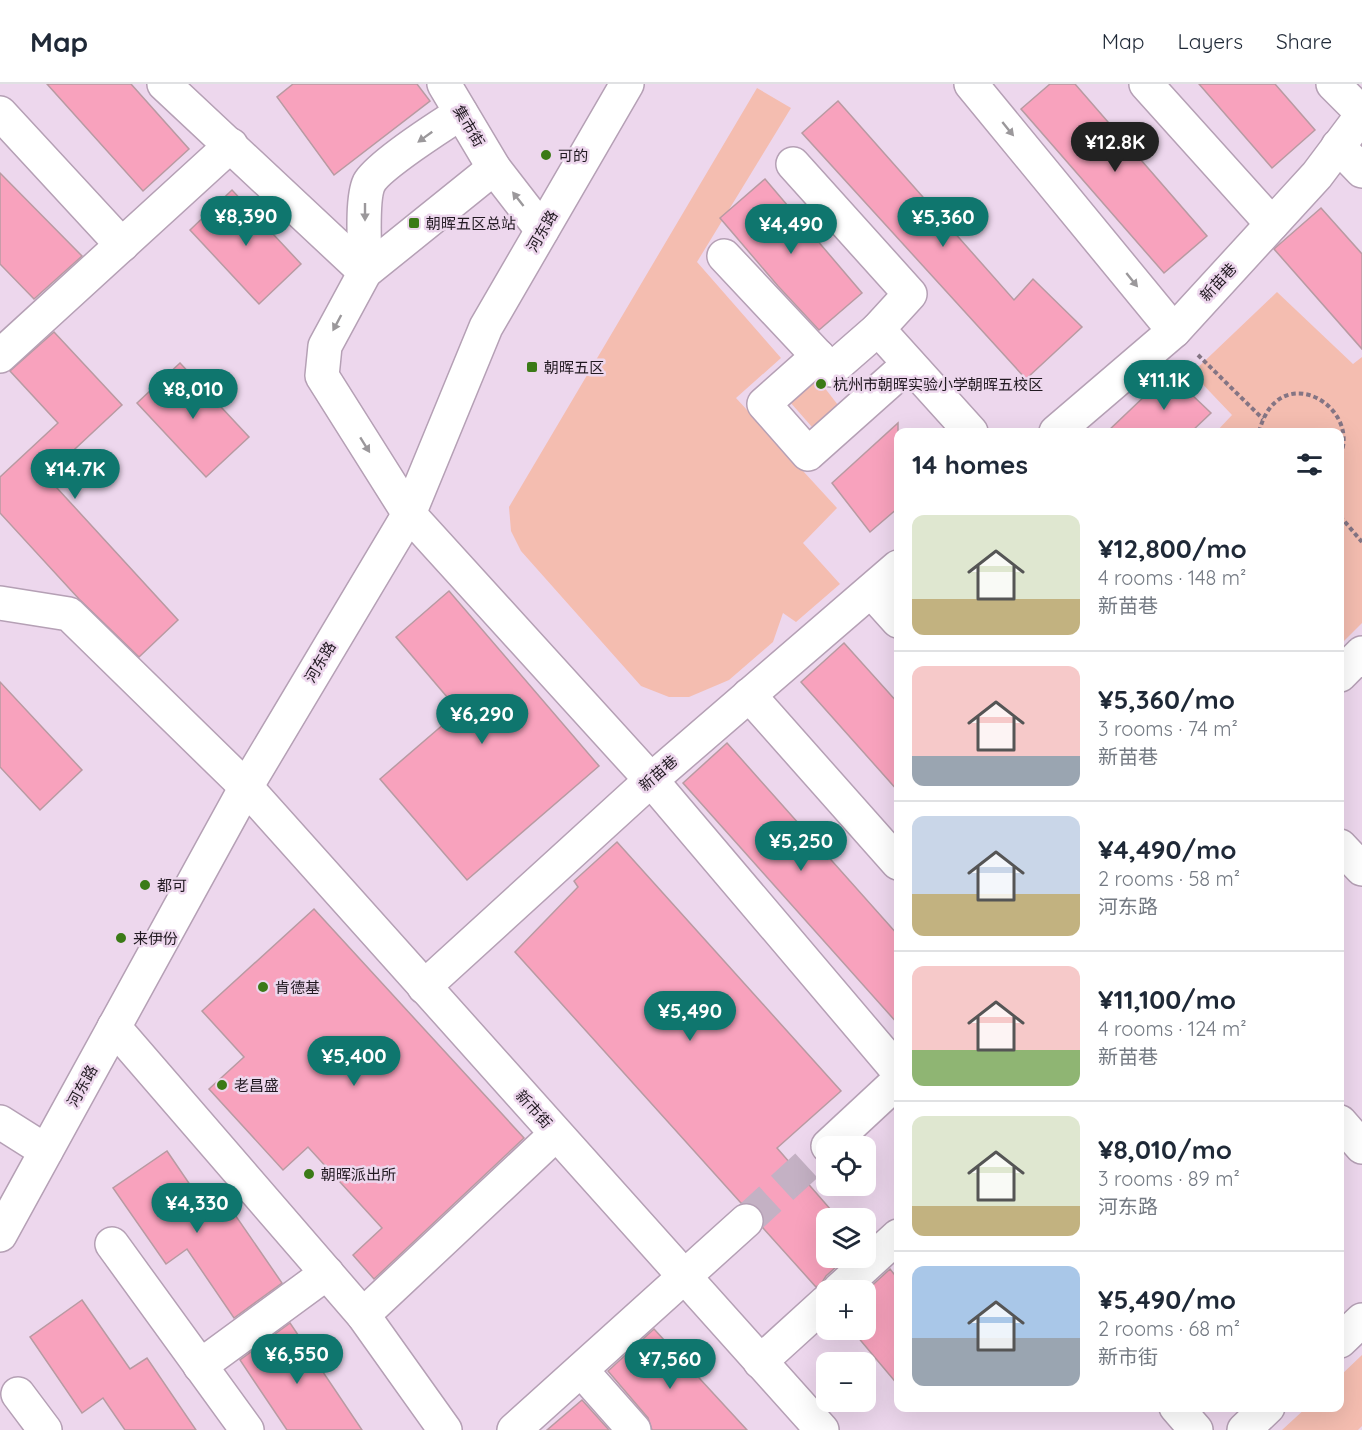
<!DOCTYPE html>
<meta charset="utf-8">
<style>
:root{--surface:#fff;--page:#f6f6f7;--text:#1f2937;--muted:#747a83;--line:#e0e1e3;--accent:#0f766e}
body{margin:0;font-family:Quicksand,"Noto Sans SC",sans-serif;background:var(--page);color:var(--text);height:100vh;display:flex;flex-direction:column;font-size:22px;white-space:nowrap}
*{box-sizing:border-box;margin:0}
p{font-size:20px;color:var(--muted)}
.icon{flex:none;width:33px;height:33px;fill:none;stroke:currentColor;stroke-width:2;stroke-linecap:round;stroke-linejoin:round}
.map{position:relative;flex:1;overflow:hidden}
.panel{position:absolute;left:894px;top:344px;width:450px;height:984px;display:flex;flex-direction:column;background:var(--surface);border-radius:12px;box-shadow:0 6px 24px #0002}
.panel>*{flex:none}
.tools{position:absolute;left:816px;top:1052px;display:grid;gap:12px}
.tools a{display:grid;place-items:center;width:60px;height:60px;border-radius:12px;background:var(--surface);box-shadow:0 6px 24px #0002;font-size:30px}
.price{position:absolute;translate:-50% -51px;padding:0 14px;border-radius:21px;background:var(--accent);color:#fff;font-size:20px;line-height:39px;filter:drop-shadow(0 2px 3px #0008)}
.price::after{content:'';position:absolute;left:50%;top:36px;width:18px;height:14px;margin-left:-9px;background:inherit;clip-path:polygon(0 0,100% 0,50% 100%)}
.price.selected{background:#222;color:#fff}
ul{padding:0;list-style:none}
li{display:flex;align-items:center;gap:18px;height:150px;padding:0 18px}
li+li{border-top:2px solid var(--line)}
li span{display:grid;place-items:center;flex:none;width:168px;height:120px;border-radius:12px;color:#555}
li>.icon{margin-inline-start:auto}
span .icon{width:72px;height:72px;fill:#fffc;stroke-width:1}
li b{font-size:26px}
h2{display:flex;justify-content:space-between;align-items:center;height:72px;padding:0 18px;font-size:26px}
header{display:flex;align-items:center;gap:36px;box-sizing:border-box;height:84px;padding:0 30px;background:var(--surface);border-bottom:2px solid var(--line)}
header strong{font-size:28px}
nav{display:flex;gap:33px;margin-inline-start:auto;font-size:21px}
.map>svg:first-child{display:block}
</style>
<header>
<strong>Map</strong>
<nav><a>Map</a><a>Layers</a><a>Share</a></nav>
</header>
<div class="map">
<svg width="1362" height="1346" viewBox="0 0 1362 1346">
<rect width="100%" height="100%" fill="#edd7ed"/>
<g fill="#f4bdb0">
<path d="M757 4 791 24 697 178 781 274 736 314 837 424 803 459 840 500 796 538 783 529 773 558 729 596 689 613H669L641 602 521 467 511 447 509 423Z"/>
<path d="M1277 208 1353 280 1362 273V539L1340 561V348H1216L1232 331 1192 289Z"/>
<path d="M817 294 838 321 812 343 790 318Z"/>
<path d="M1362 1271V1342L1358 1346H1282L1307 1323H1340V1292Z"/>
</g>
<g fill="#f8a2bd" stroke="#b89aa2" stroke-width="1.5">
<path d="M47 0H131L189 65 143 107Z"/>
<path d="M293 0H417L430 17 334 91 277 13Z"/>
<path d="M1050 0H1075L1207 152 1164 189 1021 25Z"/>
<path d="M1199 0H1275L1315 46 1272 84Z"/>
<path d="M838 17 1014 216 1033 195 1082 243 1026 295 802 49Z"/>
<path d="M0 89 82 172 34 215 0 180Z"/>
<path d="M765 95 862 209 819 246 778 202 720 134Z"/>
<path d="M232 106 301 180 259 220 190 146Z"/>
<path d="M1321 124 1362 170V265L1274 165Z"/>
<path d="M54 248 122 321 46 392 178 536 139 573 79 515 0 429V393L58 339 10 287Z"/>
<path d="M180 279 249 353 206 393 137 319Z"/>
<path d="M1169 289 1211 329 1191 348H1107Z"/>
<path d="M898 339V424L870 448 832 399Z"/>
<path d="M449 507 599 682 467 796 380 695 459 627 396 553Z"/>
<path d="M844 559 898 619V707L801 598Z"/>
<path d="M0 598 82 686 40 726 0 683Z"/>
<path d="M727 659 898 851V940L683 699Z"/>
<path d="M617 758 841 1007 777 1064 838 1134H826V1173H847L826 1192 821 1200 816 1203 763 1144 764 1134 759 1124 751 1119H741L515 868 578 803 574 797Z"/>
<path d="M314 825 524 1054 374 1195 353 1171 382 1144 308 1063 283 1086 209 1005 244 973 202 927Z"/>
<path d="M167 1067 214 1136 231 1125 282 1199 234 1234 187 1165 166 1180 113 1104Z"/>
<path d="M890 1185 898 1195V1301L851 1245H866V1207Z"/>
<path d="M82 1216 130 1285 147 1274 196 1346H125L103 1314 82 1329 30 1253Z"/>
<path d="M290 1239 362 1346H287L240 1276Z"/>
<path d="M654 1245 747 1346H652L648 1334 608 1287Z"/>
<path d="M582 1316 609 1346H547Z"/>
</g>
<g fill="none" stroke-linecap="round" stroke-linejoin="round">
<path stroke="#c4b1c4" stroke-width="33" stroke-dasharray="33 16" stroke-linecap="butt" d="M746 1137 807 1081"/>
<defs>
<g id="minor">
<path d="M164 0 365 188"/>
<path d="M444 0 494 84 542 146"/>
<path d="M971 0 1174 247"/>
<path d="M1146 0 1272 140"/>
<path d="M1333 0 1362 29"/>
<path d="M0 29 122 161"/>
<path d="M1338 62 1362 87"/>
<path d="M793 80 910 210 878 245 971 348"/>
<path d="M494 84 365 188 325 262 322 292 409 430 651 696 898 987"/>
<path d="M724 172 831 286 878 245"/>
<path d="M365 188C365 167 361 116 369 99 378 82 442 41 461 29"/>
<path d="M0 272 231 61"/>
<path d="M818 272 764 320 808 370 909 280"/>
<path d="M1056 348 1174 247 1317 91 1362 31"/>
<path d="M871 507 898 537"/>
<path d="M0 519 69 530 246 703 822 1346"/>
<path d="M1340 591 1362 569"/>
<path d="M749 611 898 779"/>
<path d="M1340 762 1362 785"/>
<path d="M424 903 651 696 898 483"/>
<path d="M114 943 363 1231 445 1346"/>
<path d="M0 1038 46 1067"/>
<path d="M1340 1038 1362 1063"/>
<path d="M828 1062 898 997"/>
<path d="M112 1160 247 1346"/>
<path d="M839 1206 898 1152"/>
<path d="M363 1231 556 1050"/>
<path d="M1340 1257 1362 1236"/>
<path d="M760 1278 826 1218"/>
<path d="M200 1282 327 1189"/>
<path d="M581 1286 634 1346"/>
<path d="M18 1310 45 1346"/>
<path d="M1176 1323 1196 1346"/>
<path d="M514 1346 746 1137"/>
<path d="M1244 1346 1268 1323"/>
</g>
<path id="major" d="M0 1151 246 703 409 430 486 243 627 0"/>
</defs>
<use href="#minor" stroke="#b5a0b5" stroke-width="36"/>
<use href="#major" stroke="#b5a0b5" stroke-width="36"/>
<g stroke="#847584" stroke-width="4" stroke-dasharray="4.5 3" stroke-linecap="butt">
<path d="M1198 271 1263 335"/>
<path d="M1259 348C1278 273 1362 322 1340 372"/>
<path d="M1340 432 1362 458"/>
</g>
<use href="#minor" stroke="#fff" stroke-width="33"/>
<use href="#major" stroke="#fff" stroke-width="33"/>
</g>
<defs><path id="oneway-solid" d="M-6-.8H1V-3.2L6.5 0L1 3.2V.8H-6Z" transform="scale(1.5)"/></defs>
<g fill="#9b989b">
<use href="#oneway-solid" transform="translate(1008 45) rotate(51)"/>
<use href="#oneway-solid" transform="translate(425 53) rotate(144)"/>
<use href="#oneway-solid" transform="translate(518 115) rotate(-128)"/>
<use href="#oneway-solid" transform="translate(365 128) rotate(90)"/>
<use href="#oneway-solid" transform="translate(1132 196) rotate(51)"/>
<use href="#oneway-solid" transform="translate(337 239) rotate(118)"/>
<use href="#oneway-solid" transform="translate(365 361) rotate(58)"/>
</g>
<g fill="#3b7a17" stroke="#edd7ed" stroke-width="2">
<circle cx="546" cy="71" r="6"/>
<rect x="408" y="133" width="12" height="12" rx="3"/>
<rect x="526" y="277" width="12" height="12" rx="3"/>
<circle cx="821" cy="300" r="6"/>
<circle cx="145" cy="801" r="6"/>
<circle cx="121" cy="854" r="6"/>
<circle cx="263" cy="903" r="6"/>
<circle cx="222" cy="1001" r="6"/>
<circle cx="309" cy="1090" r="6"/>
</g>
<g text-anchor="middle" dominant-baseline="central" stroke-width="5" stroke-linejoin="round" paint-order="stroke">
<g font-size="15" fill="#211921" stroke="#edd7ed">
<text transform="translate(469 42) rotate(59)">集市街</text>
<text transform="translate(542 147) rotate(-60)">河东路</text>
<text transform="translate(1218 198) rotate(-47)">新苗巷</text>
<text transform="translate(320 578) rotate(-59)">河东路</text>
<text transform="translate(658 689) rotate(-41)">新苗巷</text>
<text transform="translate(82 1002) rotate(-61)">河东路</text>
<text transform="translate(534 1025) rotate(48)">新市街</text>
</g>
<g font-size="15" fill="#211921" stroke="#edd7ed" text-anchor="start">
<text x="558" y="71">可的</text>
<text x="426" y="139">朝晖五区总站</text>
<text x="544" y="283">朝晖五区</text>
<text x="833" y="300">杭州市朝晖实验小学朝晖五校区</text>
<text x="157" y="801">都可</text>
<text x="133" y="854">来伊份</text>
<text x="275" y="903">肯德基</text>
<text x="234" y="1001">老昌盛</text>
<text x="321" y="1090">朝晖派出所</text>
</g>
</g>
</svg>
<div class="tools">
<a><svg class="icon" aria-label="locate" viewBox="0 0 24 24"><circle cx="12" cy="12" r="6"/><path d="M12 2v4M12 18v4M2 12h4M18 12h4"/></svg></a>
<a><svg class="icon" aria-label="layers" viewBox="0 0 24 24"><path d="M12 4l9 5-9 5-9-5zM3 14l9 5 9-5"/></svg></a>
<a>+</a>
<a>−</a>
</div>
<b class="price selected" style="left:1115px;top:89px">¥12.8K</b>
<b class="price" style="left:246px;top:163px">¥8,390</b>
<b class="price" style="left:943px;top:164px">¥5,360</b>
<b class="price" style="left:791px;top:171px">¥4,490</b>
<b class="price" style="left:1164px;top:327px">¥11.1K</b>
<b class="price" style="left:193px;top:336px">¥8,010</b>
<b class="price" style="left:75px;top:416px">¥14.7K</b>
<b class="price" style="left:482px;top:661px">¥6,290</b>
<b class="price" style="left:801px;top:788px">¥5,250</b>
<b class="price" style="left:690px;top:958px">¥5,490</b>
<b class="price" style="left:354px;top:1003px">¥5,400</b>
<b class="price" style="left:197px;top:1150px">¥4,330</b>
<b class="price" style="left:297px;top:1301px">¥6,550</b>
<b class="price" style="left:670px;top:1306px">¥7,560</b>
<section class="panel">
<h2>14 homes<svg class="icon" aria-label="filters" viewBox="0 0 24 24"><path d="M4 7h16M4 17h16"/><circle cx="9" cy="7" r="2"/><circle cx="15" cy="17" r="2"/></svg></h2>
<ul>
<li><span style="background:linear-gradient(#dfe7d0 70%,#c2b280 0)"><svg class="icon" aria-label="home" viewBox="0 0 24 24"><path d="M3 11l9-7 9 7M6 9v11h12V9"/></svg></span><div><b>¥12,800/mo</b><p>4 rooms · 148 m²</p><p>新苗巷</p></div></li>
<li><span style="background:linear-gradient(#f6c9c9 75%,#9aa5b1 0)"><svg class="icon" aria-label="home" viewBox="0 0 24 24"><path d="M3 11l9-7 9 7M6 9v11h12V9"/></svg></span><div><b>¥5,360/mo</b><p>3 rooms · 74 m²</p><p>新苗巷</p></div></li>
<li><span style="background:linear-gradient(#c9d6e8 65%,#c2b280 0)"><svg class="icon" aria-label="home" viewBox="0 0 24 24"><path d="M3 11l9-7 9 7M6 9v11h12V9"/></svg></span><div><b>¥4,490/mo</b><p>2 rooms · 58 m²</p><p>河东路</p></div></li>
<li><span style="background:linear-gradient(#f6c9c9 70%,#8fb573 0)"><svg class="icon" aria-label="home" viewBox="0 0 24 24"><path d="M3 11l9-7 9 7M6 9v11h12V9"/></svg></span><div><b>¥11,100/mo</b><p>4 rooms · 124 m²</p><p>新苗巷</p></div></li>
<li><span style="background:linear-gradient(#dfe7d0 75%,#c2b280 0)"><svg class="icon" aria-label="home" viewBox="0 0 24 24"><path d="M3 11l9-7 9 7M6 9v11h12V9"/></svg></span><div><b>¥8,010/mo</b><p>3 rooms · 89 m²</p><p>河东路</p></div></li>
<li><span style="background:linear-gradient(#a9c7e8 60%,#9aa5b1 0)"><svg class="icon" aria-label="home" viewBox="0 0 24 24"><path d="M3 11l9-7 9 7M6 9v11h12V9"/></svg></span><div><b>¥5,490/mo</b><p>2 rooms · 68 m²</p><p>新市街</p></div></li>
</ul>
</section>
</div>
